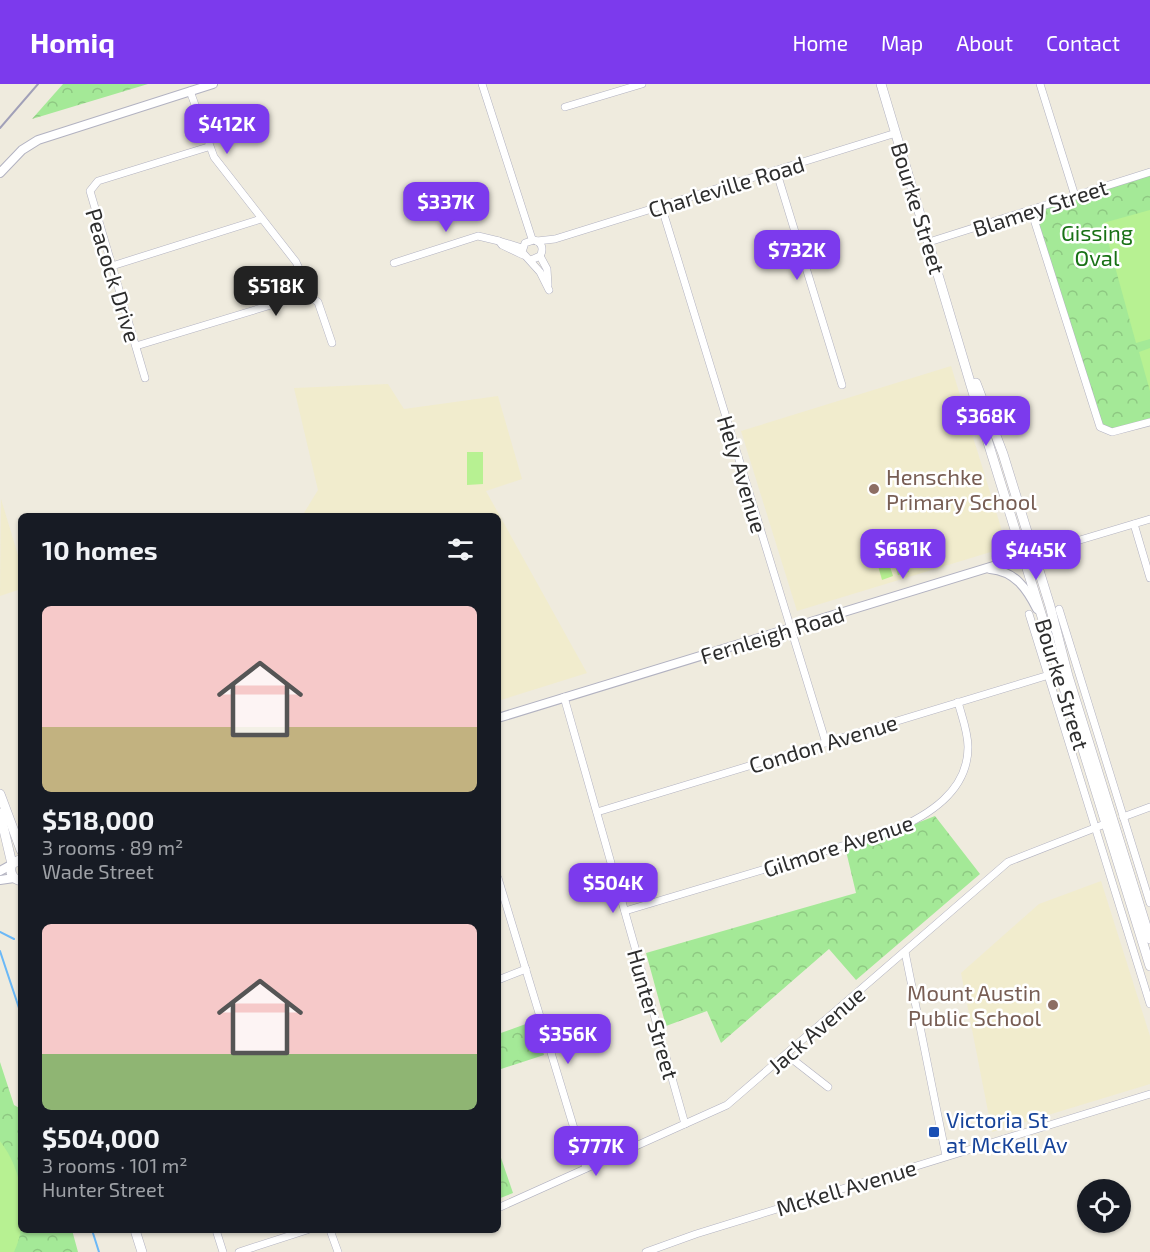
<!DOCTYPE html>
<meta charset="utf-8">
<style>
:root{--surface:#171b24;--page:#20242c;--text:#f1f3f6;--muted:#9ea1a6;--accent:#7c3aed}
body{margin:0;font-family:"Exo 2",sans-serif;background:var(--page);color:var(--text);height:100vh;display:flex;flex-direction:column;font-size:22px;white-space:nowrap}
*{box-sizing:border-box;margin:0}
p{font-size:20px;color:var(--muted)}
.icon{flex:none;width:33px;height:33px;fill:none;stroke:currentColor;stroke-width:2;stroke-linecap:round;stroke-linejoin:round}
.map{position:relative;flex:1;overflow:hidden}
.sheet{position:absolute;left:18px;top:429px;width:483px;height:720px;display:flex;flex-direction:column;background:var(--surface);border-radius:9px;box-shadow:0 2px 4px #0004}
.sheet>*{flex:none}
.controls{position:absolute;left:1077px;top:1095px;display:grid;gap:12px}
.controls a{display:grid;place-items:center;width:54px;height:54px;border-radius:50%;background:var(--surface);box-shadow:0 2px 4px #0004;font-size:30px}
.price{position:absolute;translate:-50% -51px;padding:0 14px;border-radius:12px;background:var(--accent);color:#fff;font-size:20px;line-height:39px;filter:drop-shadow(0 2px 3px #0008)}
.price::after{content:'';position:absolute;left:50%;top:36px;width:18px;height:14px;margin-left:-9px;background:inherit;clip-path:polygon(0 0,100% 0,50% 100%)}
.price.on{background:#222;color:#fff}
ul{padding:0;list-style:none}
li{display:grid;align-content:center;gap:12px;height:318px;padding:0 24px}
li span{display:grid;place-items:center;height:186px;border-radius:9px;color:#555}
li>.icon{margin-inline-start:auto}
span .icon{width:108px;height:108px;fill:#fffc;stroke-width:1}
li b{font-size:26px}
h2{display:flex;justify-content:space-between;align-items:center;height:72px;padding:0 24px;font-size:26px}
header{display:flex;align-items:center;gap:36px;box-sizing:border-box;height:84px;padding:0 30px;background:var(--accent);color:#fff}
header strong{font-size:28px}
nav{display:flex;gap:33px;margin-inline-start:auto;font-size:21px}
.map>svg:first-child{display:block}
</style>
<header>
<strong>Homiq</strong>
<nav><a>Home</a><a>Map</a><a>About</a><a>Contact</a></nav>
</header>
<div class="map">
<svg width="1150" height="1168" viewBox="0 0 1150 1168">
<defs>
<pattern id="forest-crowns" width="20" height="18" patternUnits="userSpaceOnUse" patternTransform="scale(1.5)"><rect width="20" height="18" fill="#a4e997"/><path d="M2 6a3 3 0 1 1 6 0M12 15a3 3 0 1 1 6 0" fill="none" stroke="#8ec882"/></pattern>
</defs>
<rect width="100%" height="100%" fill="#efebde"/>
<g fill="#f1eccd">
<path d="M951 282 1007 463 797 527 741 347Z"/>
<path d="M388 300 404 325 498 312 522 395 486 407 587 589 498 617V432H294L304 429 318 406 294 304Z"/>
<path d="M1 415 21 481V505L0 512Z"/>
<path d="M1101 797 1150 952V1000L992 1048 961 889 1039 820Z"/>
</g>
<g fill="url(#forest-crowns)">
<path d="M63 0H148L32 35Z"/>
<path d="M1150 88V338L1118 347 1100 343 1031 126Z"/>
<path d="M935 732 980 790 856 896 829 865 721 959 707 927 666 942 646 869 856 809 846 767Z"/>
<path d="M534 937 544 971 498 986V950Z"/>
<path d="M0 978 14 1021 21 1025V1146H72L78 1168H0Z"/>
<path d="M498 1065 513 1109 498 1115Z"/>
</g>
<g fill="#b7f192">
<path d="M1150 126V255L1136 259 1103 139Z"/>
<path d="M1150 264V307L1139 268Z"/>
<path d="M467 368H483V400L467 401Z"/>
<path d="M901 463 909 488 898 491 890 466Z"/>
<path d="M885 467 893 492 882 496 875 471Z"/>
<path d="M0 1057C23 1086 30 1134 14 1168H0Z"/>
</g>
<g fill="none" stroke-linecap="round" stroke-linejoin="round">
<g stroke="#6bb8f7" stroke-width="2">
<path d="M0 848 14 855"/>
<path d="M0 867 21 930"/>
<path d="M92 1146 99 1168"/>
</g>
<defs>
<g id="minor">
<path d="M482 0 532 155"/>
<path d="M1040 0 1075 112"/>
<path d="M565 23 642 0"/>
<path d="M776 86 842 301"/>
<path d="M661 121 826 659"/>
<path d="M1031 126 1100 343 1112 348 1150 338"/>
<path d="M499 157 522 164"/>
<path d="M537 157 555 155 896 49"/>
<path d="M929 158 1150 88"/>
<path d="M540 172 547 185 548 201"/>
<path d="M531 176 540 172C544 165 542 158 534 156L525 159 522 168 540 188 549 206"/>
<path d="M394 179 478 152 499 157 502 161 523 171"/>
<path d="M112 182 261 135"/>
<path d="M301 207 318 218 332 259"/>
<path d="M136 262 281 218C303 210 307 199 296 178L214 73 190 7"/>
<path d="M145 294 90 107 98 97 208 63"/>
<path d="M1134 440 1150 494"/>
<path d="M1023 473 1150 435"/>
<path d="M1059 525 1150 819"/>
<path d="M1029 530 1150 920"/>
<path d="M564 613 685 1040"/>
<path d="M597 728 1049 591"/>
<path d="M1123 733 1150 723"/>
<path d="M498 794 586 1084"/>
<path d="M625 827 892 747C927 732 968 708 968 663 968 648 962 633 958 618"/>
<path d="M905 868 946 1072"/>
<path d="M498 896 526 885"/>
<path d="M787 971 828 1003"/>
<path d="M498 1124 727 1021 1008 778 1110 738"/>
<path d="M216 1146 223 1168"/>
<path d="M330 1146 338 1168"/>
<path d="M239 1168 307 1146"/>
<path d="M646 1168 696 1150 1150 1010"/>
</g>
<g id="tertiary">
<path d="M0 89 22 66 38 56 213 0"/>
<path d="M990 485C1015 487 1027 505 1037 525"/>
<path d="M498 634 1023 473"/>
<path d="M0 787 11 781"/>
<path d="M0 796 14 794"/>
</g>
<g id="secondary">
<path d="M881 0 987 355 1150 882"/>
<path d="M976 299 1003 370 1050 522 1068 592 1150 855"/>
<path d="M0 710 21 766"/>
<path d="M0 729 12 780"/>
<path d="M21 775 12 780C9 788 12 795 21 797"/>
<path d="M135 1146 142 1168"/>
</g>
</defs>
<use href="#minor" stroke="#b2b2c1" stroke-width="8"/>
<use href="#tertiary" stroke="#b2b2c1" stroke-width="10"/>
<use href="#secondary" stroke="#b2b2c1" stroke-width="10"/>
<use href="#minor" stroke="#fff" stroke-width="7"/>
<use href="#tertiary" stroke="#fff" stroke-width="8"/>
<use href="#secondary" stroke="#fff" stroke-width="9"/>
<path stroke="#a1a0b8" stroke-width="2" d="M0 44 38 0"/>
</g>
<g fill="#8d6e63" stroke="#fff" stroke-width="2">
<circle cx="874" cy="405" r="6"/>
<circle cx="1053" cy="921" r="6"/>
</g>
<rect fill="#1a4fb4" stroke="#fff" stroke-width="2" x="928" y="1042" width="12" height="12" rx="3"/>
<g text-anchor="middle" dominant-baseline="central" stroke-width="5" stroke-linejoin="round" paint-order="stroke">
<g font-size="22" fill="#2d2d2d" stroke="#fff">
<text transform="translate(726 102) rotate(-17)">Charleville Road</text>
<text transform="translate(1040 123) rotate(-18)">Blamey Street</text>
<text transform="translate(919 124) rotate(73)">Bourke Street</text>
<text transform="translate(114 191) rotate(73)">Peacock Drive</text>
<text transform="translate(743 390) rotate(73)">Hely Avenue</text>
<text transform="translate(772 550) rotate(-17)">Fernleigh Road</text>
<text transform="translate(1063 600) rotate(73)">Bourke Street</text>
<text transform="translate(823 659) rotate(-17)">Condon Avenue</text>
<text transform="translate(838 761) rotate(-18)">Gilmore Avenue</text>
<text transform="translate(654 930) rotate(74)">Hunter Street</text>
<text transform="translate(816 945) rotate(-41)">Jack Avenue</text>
<text transform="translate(846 1103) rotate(-17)">McKell Avenue</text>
</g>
<g font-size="22" fill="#187115" stroke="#fff">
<text x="1097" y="148">Gissing<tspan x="1097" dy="25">Oval</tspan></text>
</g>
<g font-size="22" fill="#785e54" stroke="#fff" text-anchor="start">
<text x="886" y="392">Henschke<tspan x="886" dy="25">Primary School</tspan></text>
<text x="1041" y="908" text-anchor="end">Mount Austin<tspan x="1041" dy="25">Public School</tspan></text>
</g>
<g font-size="22" fill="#164399" stroke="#fff" text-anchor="start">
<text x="946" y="1035">Victoria St<tspan x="946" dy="25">at McKell Av</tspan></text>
</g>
</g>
</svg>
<div class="controls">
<a><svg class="icon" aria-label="locate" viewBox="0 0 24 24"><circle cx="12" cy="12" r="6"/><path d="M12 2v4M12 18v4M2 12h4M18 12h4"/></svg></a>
</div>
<b class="price" style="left:227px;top:71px">$412K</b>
<b class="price" style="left:446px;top:149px">$337K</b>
<b class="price" style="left:797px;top:197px">$732K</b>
<b class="price on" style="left:276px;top:233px">$518K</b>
<b class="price" style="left:986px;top:363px">$368K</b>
<b class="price" style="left:903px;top:496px">$681K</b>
<b class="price" style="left:1036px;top:497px">$445K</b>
<b class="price" style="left:613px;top:830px">$504K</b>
<b class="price" style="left:568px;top:981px">$356K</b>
<b class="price" style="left:596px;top:1093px">$777K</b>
<section class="sheet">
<h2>10 homes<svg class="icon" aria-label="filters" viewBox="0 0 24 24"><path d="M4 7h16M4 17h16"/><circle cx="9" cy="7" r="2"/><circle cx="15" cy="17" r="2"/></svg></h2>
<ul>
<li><span style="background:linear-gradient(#f6c9c9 65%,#c2b280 0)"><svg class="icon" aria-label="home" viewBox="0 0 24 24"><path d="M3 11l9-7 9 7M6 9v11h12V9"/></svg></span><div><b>$518,000</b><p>3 rooms · 89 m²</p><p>Wade Street</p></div></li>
<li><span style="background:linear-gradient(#f6c9c9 70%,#8fb573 0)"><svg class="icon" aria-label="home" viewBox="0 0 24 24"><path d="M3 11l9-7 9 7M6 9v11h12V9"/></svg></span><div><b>$504,000</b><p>3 rooms · 101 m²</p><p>Hunter Street</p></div></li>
</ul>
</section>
</div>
